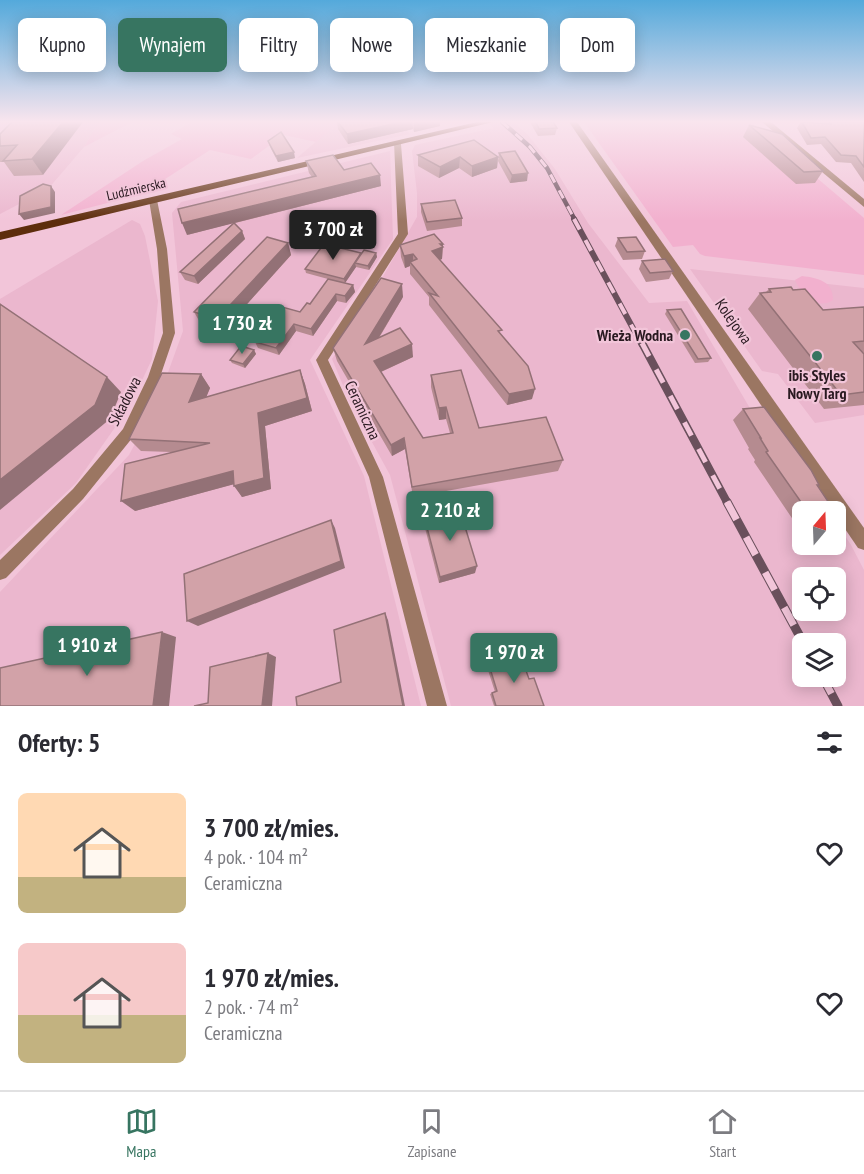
<!DOCTYPE html>
<html lang="pl">
<meta charset="utf-8">
<style>
:root{--surface:#fff;--page:#f2f2f3;--text:#2b2b33;--muted:#7c7c81;--line:#e1e1e2;--accent:#377561}
body{margin:0;font-family:"PT Sans Narrow",sans-serif;background:var(--page);color:var(--text);height:100vh;display:flex;flex-direction:column;font-size:22px;white-space:nowrap}
*{box-sizing:border-box;margin:0}
p{font-size:20px;color:var(--muted)}
.icon{flex:none;width:33px;height:33px;fill:none;stroke:currentColor;stroke-width:2;stroke-linecap:round;stroke-linejoin:round}
.map{position:relative;height:706px;overflow:hidden}
.details{display:flex;flex-direction:column;background:var(--surface);flex:1}
.details>*{flex:none}
.banner{position:absolute;left:18px;top:18px;width:828px;height:54px;display:flex;gap:12px}
.needle{width:39px;rotate:19deg}
.controls{position:absolute;left:792px;top:501px;display:grid;gap:12px}
.controls a{display:grid;place-items:center;width:54px;height:54px;border-radius:9px;background:var(--surface);box-shadow:0 3px 15px #0003;font-size:30px}
.price{position:absolute;translate:-50% -51px;padding:0 14px;border-radius:6px;background:var(--accent);color:#fff;font-size:20px;line-height:39px;filter:drop-shadow(0 2px 3px #0008)}
.price::after{content:'';position:absolute;left:50%;top:36px;width:18px;height:14px;margin-left:-9px;background:inherit;clip-path:polygon(0 0,100% 0,50% 100%)}
.price.current{background:#222;color:#fff}
ul{padding:0;list-style:none}
li{display:flex;align-items:center;gap:18px;height:150px;padding:0 18px}
li span{display:grid;place-items:center;flex:none;width:168px;height:120px;border-radius:9px;color:#555}
li>.icon{margin-inline-start:auto}
span .icon{width:72px;height:72px;fill:#fffc;stroke-width:1}
li b{font-size:26px}
h2{display:flex;justify-content:space-between;align-items:center;height:72px;padding:0 18px;font-size:26px}
.chip{padding:0 21px;border-radius:9px;background:var(--surface);box-shadow:0 3px 15px #0003;font-size:21px;line-height:54px}
.chip.current{background:var(--accent);color:#fff}
.menu{display:flex;justify-content:space-around;align-items:center;height:84px;border-top:2px solid var(--line);background:var(--surface);font-size:16px;color:var(--muted)}
.menu a{display:grid;justify-items:center;gap:3px}
.menu .current{color:var(--accent)}
.map>svg:first-child{display:block}
</style>
<div class="map">
<svg width="864" height="706" viewBox="0 0 864 706">
<rect width="100%" height="100%" fill="#f2c5d9"/>
<g fill="#ebb7ce" fill-rule="evenodd">
<path d="M0 122H99L84 147 48 189 0 214Z"/>
<path d="M339 122 400 123 410 134 297 158Z"/>
<path d="M487 122H513L527 134 555 169 588 223 649 303 687 301 751 410 802 512V544H836V522L851 545 864 570V706H451L390 475 350 402 332 359 366 306 417 217V193L412 151 415 145 494 128ZM802 578H836V610H802ZM802 644H836V676H802Z"/>
<path d="M390 151 393 239 310 360 364 476 421 706H0V592L129 455 158 400 183 331 172 213 181 202Z"/>
<path d="M132 220 140 224 145 236 158 301 152 359 130 406 76 483 0 555V299Z"/>
<path d="M690 269 864 288V415L815 423 778 374 762 371Z"/>
</g>
<g fill="#f2b0ce">
<path d="M99 122H132L84 147Z"/>
<path d="M192 122H339L316 142 284 135 251 159 210 150 142 194 61 215 143 161 182 139 171 134Z"/>
<path d="M584 122H751L864 218V275L705 256 700 254 693 245 673 247Z"/>
<path d="M802 276C818 278 833 281 833 300 818 311 801 294 795 280Z"/>
</g>
<g fill="none" stroke-linecap="round" stroke-linejoin="round">
<g fill="#9b7662" fill-rule="evenodd">
<path d="M569 122H577L864 528V550L858 548Z"/>
<path d="M762 122H771L864 199V207Z"/>
<path d="M394 142 401 144 408 234 328 360 383 477 447 706H427L369 477 316 360 398 234Z"/>
<path d="M153 197 157 200 167 249 175 333 160 377 133 437 83 499 6 578 0 580V560L73 489 123 429 148 377 163 333 157 249 149 200Z"/>
</g>
<path fill="#5d2d0c" fill-rule="evenodd" d="M477 122H493L0 240V232Z"/>
<defs>
<path id="rail-far3" d="M502 122 530 147 547 168 575 220"/>
<path id="rail-far2" d="M574 219 642 345"/>
<path id="rail-far1" d="M642 343 728 504"/>
<g id="rail">
<path d="M727 502 804 644"/>
<path d="M822 676 838 706"/>
</g>
</defs>
<use href="#rail-far3" stroke="#6a505c" stroke-width="4.5"/>
<use href="#rail-far2" stroke="#6a505c" stroke-width="6"/>
<use href="#rail-far1" stroke="#6a505c" stroke-width="8"/>
<use href="#rail" stroke="#6a505c" stroke-width="9"/>
<use href="#rail-far3" stroke="#f2c5d9" stroke-width="3" stroke-dasharray="9" stroke-linecap="butt"/>
<use href="#rail-far2" stroke="#f2c5d9" stroke-width="4" stroke-dasharray="12" stroke-linecap="butt"/>
<use href="#rail-far1" stroke="#f2c5d9" stroke-width="5" stroke-dasharray="15" stroke-linecap="butt"/>
<use href="#rail" stroke="#f2c5d9" stroke-width="7" stroke-dasharray="20" stroke-linecap="butt"/>
</g>
<g fill="#b58b90">
<path d="M12 122 43 175 14 176 4 162H0V134Z"/>
<path d="M337 122H440V126L414 132 413 129 348 144 338 129Z"/>
<path d="M531 122H553L557 128 555 135 538 136 531 124Z"/>
<path d="M801 122 822 123V122H864V182L851 163 836 162 821 144 807 145 797 128Z"/>
<path d="M749 125 823 171 815 183 796 184 743 137Z"/>
<path d="M268 141 295 158 278 162 270 147Z"/>
<path d="M499 153 527 181 510 183 498 161Z"/>
<path d="M418 155 498 157 497 168 472 177 459 168 439 178 418 166Z"/>
<path d="M306 161 344 170 381 186 235 223 242 231 245 239 198 284 185 280 180 272 233 223 187 235 312 177 309 173Z"/>
<path d="M421 204 462 218V226L427 231 421 212Z"/>
<path d="M618 238 645 251 642 259 623 260 615 246Z"/>
<path d="M288 243 291 255 223 331 201 324 194 312Z"/>
<path d="M443 244 442 259 440 260 501 335 532 399 507 405 429 305V297L410 274V266L405 268 401 257 400 245Z"/>
<path d="M376 253 377 257 369 270 356 267 345 283 353 285 355 292 346 303 337 301 313 336 296 331 279 355 258 348 255 342 268 325H267L264 318 300 312 310 304 328 279 306 273 305 269 361 254Z"/>
<path d="M642 261 673 271 669 279 646 282 639 269Z"/>
<path d="M769 289 793 290 823 310 864 307V405L824 409 748 309 760 293 766 292Z"/>
<path d="M403 297 379 338 413 357 381 372 423 438 450 433 446 419 439 420 431 387V375L479 428 563 460 558 471 413 497 405 449 392 456 337 361 333 348Z"/>
<path d="M667 310 711 358 708 362 695 363 665 314Z"/>
<path d="M254 350 256 354 245 368 232 363 230 360Z"/>
<path d="M300 370 305 384 312 411 265 426 271 489 242 497 234 484 135 511 171 452 141 451 129 439 201 374 210 388 206 397Z"/>
<path d="M743 409 819 485 817 486 835 512H802V533L754 462 755 460 748 449 749 448 733 420Z"/>
<path d="M424 516 475 573 439 583 424 524Z"/>
<path d="M489 665 529 679 544 706H494L490 694 495 692 487 667Z"/>
</g>
<g fill="#937176">
<path d="M63 122H83L43 175 32 159Z"/>
<path d="M402 122H412L413 129 348 144 347 134Z"/>
<path d="M414 122H440V126L414 132Z"/>
<path d="M294 152 295 158 278 162 276 156Z"/>
<path d="M460 157 459 168 439 178 440 167Z"/>
<path d="M498 157 497 168 472 177V166Z"/>
<path d="M528 173 527 181 510 183 512 175Z"/>
<path d="M380 175 381 186 187 235 182 223Z"/>
<path d="M51 186 55 192V213L24 220 19 214Z"/>
<path d="M242 231 245 239 198 284 194 276Z"/>
<path d="M288 243 291 255 223 331 217 319Z"/>
<path d="M440 244H443L442 259 432 262V251Z"/>
<path d="M376 253 377 257 369 270 368 266Z"/>
<path d="M413 254V265L410 262V266L405 268 404 256Z"/>
<path d="M355 263 356 267 345 283 344 279Z"/>
<path d="M402 284 403 297 367 357 365 344Z"/>
<path d="M353 285 355 292 346 303 345 296Z"/>
<path d="M336 294 337 301 313 336 311 329Z"/>
<path d="M294 324 296 331 279 355 276 348Z"/>
<path d="M412 344 413 357 376 374 374 361Z"/>
<path d="M254 350 256 354 245 368 243 364Z"/>
<path d="M300 370 305 384 312 411 265 426 271 489 242 497 234 486 258 413Z"/>
<path d="M201 374 210 388 199 415 189 402Z"/>
<path d="M107 377 121 392 110 419 0 510V480Z"/>
<path d="M535 389 532 399 507 405 509 394Z"/>
<path d="M446 407V419L439 420V408Z"/>
<path d="M404 438 405 449 392 456 391 445Z"/>
<path d="M233 471 242 482 135 511 121 501Z"/>
<path d="M331 520 335 528 345 568 198 626 187 621Z"/>
<path d="M477 566 475 573 439 583 440 577Z"/>
<path d="M385 613 388 620 405 706H403Z"/>
<path d="M162 632 176 637 169 706H153Z"/>
<path d="M268 653 276 657 272 706H262Z"/>
</g>
<g fill="#d2a2a8" stroke="#937176" stroke-width="1.5">
<path d="M12 122H63L32 159 3 161 17 145 0 146V134Z"/>
<path d="M338 122H402L347 134Z"/>
<path d="M536 122H553L557 128 539 129Z"/>
<path d="M802 122 831 124 830 122H864V167L856 156 841 155 825 137 811 138Z"/>
<path d="M749 125 782 134 823 171 804 172Z"/>
<path d="M281 132 294 152 276 156 268 141Z"/>
<path d="M474 140 498 157 472 166 460 157 440 167 418 155Z"/>
<path d="M515 151 528 173 512 175 499 153Z"/>
<path d="M333 155 344 170 371 163 380 175 182 223 178 209 316 176 306 161Z"/>
<path d="M43 184 51 186V207L19 214 20 196Z"/>
<path d="M455 200 462 218 427 222 421 204Z"/>
<path d="M234 223 242 231 194 276 180 272Z"/>
<path d="M434 234 443 244H440L443 247 432 251 502 330 498 331 528 366 535 389 509 394 429 293 438 296 410 262 417 259 413 254 404 256 400 245Z"/>
<path d="M267 237 288 243 217 319 194 312Z"/>
<path d="M636 237 645 251 627 252 618 238Z"/>
<path d="M324 244 361 253 344 279 305 269Z"/>
<path d="M364 250 376 253 368 266 355 263Z"/>
<path d="M665 259 673 271 650 273 642 261Z"/>
<path d="M381 278 402 284 365 344 400 328 412 344 374 361 423 438 453 433 446 407 439 408 431 375 461 370 479 428 546 417 563 460 412 487 404 438 391 445 333 348Z"/>
<path d="M328 279 353 285 345 296 336 294 311 329 294 324 276 348 255 342 272 320 264 318 275 305 300 312 307 303 310 304Z"/>
<path d="M791 287 793 290 805 289 823 310 864 307V341L853 342 864 354V392L841 395 760 293 771 292 769 289Z"/>
<path d="M0 304 107 377 95 405 0 480Z"/>
<path d="M681 309 711 358 698 359 667 310Z"/>
<path d="M241 346 254 350 243 364 230 360Z"/>
<path d="M300 370 307 398 258 413 264 478 234 486 233 471 121 501 125 464 210 443 129 439 162 373 201 374 189 402Z"/>
<path d="M764 407 811 470 819 485H817L835 512H808L766 452 768 451 760 438H761L743 409Z"/>
<path d="M459 507 477 566 440 577 424 516Z"/>
<path d="M836 513 842 522 836 523Z"/>
<path d="M331 520 341 561 187 621 184 574Z"/>
<path d="M385 613 403 706H297L296 697 341 682 334 630Z"/>
<path d="M162 632 153 706H0V668Z"/>
<path d="M268 653 262 706H194L208 703 210 667Z"/>
<path d="M520 654 529 679 534 678 544 706H496L492 693 497 691 489 665Z"/>
</g>
<linearGradient id="sky" x2="0" y2="1"><stop stop-color="#54a9db"/><stop offset="0.55" stop-color="#f9e5ee"/><stop offset="1" stop-color="#f9e5ee" stop-opacity="0"/></linearGradient>
<rect width="864" height="221" fill="url(#sky)"/>
<g fill="#377561" stroke="#f2c5d9" stroke-width="2">
<circle cx="685" cy="335" r="6"/>
<circle cx="817" cy="356" r="6"/>
</g>
<g text-anchor="middle" dominant-baseline="central" stroke-width="4.5" stroke-linejoin="round" paint-order="stroke">
<g font-size="14" fill="#291920" stroke="#f2c5d9">
<text transform="translate(136 189) rotate(-13)">Ludźmierska</text>
</g>
<g font-size="16" fill="#291920" stroke="#f2c5d9">
<text transform="translate(734 321) rotate(55)">Kolejowa</text>
<text transform="translate(124 401) rotate(-63)">Składowa</text>
<text transform="translate(363 410) rotate(65)">Ceramiczna</text>
</g>
<g font-size="16" font-weight="bold" fill="#291920" stroke="#f2c5d9" text-anchor="end">
<text x="673" y="335">Wieża Wodna</text>
<text x="817" y="375" text-anchor="middle">ibis Styles<tspan x="817" dy="18">Nowy Targ</tspan></text>
</g>
</g>
</svg>
<div class="controls">
<a><svg class="needle" viewBox="-14 -14 28 28"><path d="M0-13l5 13h-10z" fill="#e53935"/><path d="M0 13l5-13h-10z" fill="#7c7c81"/></svg></a>
<a><svg class="icon" aria-label="locate" viewBox="0 0 24 24"><circle cx="12" cy="12" r="6"/><path d="M12 2v4M12 18v4M2 12h4M18 12h4"/></svg></a>
<a><svg class="icon" aria-label="layers" viewBox="0 0 24 24"><path d="M12 4l9 5-9 5-9-5zM3 14l9 5 9-5"/></svg></a>
</div>
<b class="price current" style="left:333px;top:261px">3 700 zł</b>
<b class="price" style="left:242px;top:355px">1 730 zł</b>
<b class="price" style="left:450px;top:542px">2 210 zł</b>
<b class="price" style="left:87px;top:677px">1 910 zł</b>
<b class="price" style="left:514px;top:684px">1 970 zł</b>
<div class="banner">
<a class="chip">Kupno</a>
<a class="chip current">Wynajem</a>
<a class="chip">Filtry</a>
<a class="chip">Nowe</a>
<a class="chip">Mieszkanie</a>
<a class="chip">Dom</a>
</div>
</div>
<section class="details">
<h2>Oferty: 5<svg class="icon" aria-label="filters" viewBox="0 0 24 24"><path d="M4 7h16M4 17h16"/><circle cx="9" cy="7" r="2"/><circle cx="15" cy="17" r="2"/></svg></h2>
<ul>
<li><span style="background:linear-gradient(#ffd9b3 70%,#c2b280 0)"><svg class="icon" aria-label="home" viewBox="0 0 24 24"><path d="M3 11l9-7 9 7M6 9v11h12V9"/></svg></span><div><b>3 700 zł/mies.</b><p>4 pok. · 104 m²</p><p>Ceramiczna</p></div><svg class="icon" aria-label="heart" viewBox="0 0 24 24"><path d="M12 20l-8-8c-3-5 5-10 8-4 3-6 11-1 8 4z"/></svg></li>
<li><span style="background:linear-gradient(#f6c9c9 60%,#c2b280 0)"><svg class="icon" aria-label="home" viewBox="0 0 24 24"><path d="M3 11l9-7 9 7M6 9v11h12V9"/></svg></span><div><b>1 970 zł/mies.</b><p>2 pok. · 74 m²</p><p>Ceramiczna</p></div><svg class="icon" aria-label="heart" viewBox="0 0 24 24"><path d="M12 20l-8-8c-3-5 5-10 8-4 3-6 11-1 8 4z"/></svg></li>
</ul>
</section>
<nav class="menu">
<a class="current"><svg class="icon" aria-label="map" viewBox="0 0 24 24"><path d="M3 6l6-2 6 2 6-2v14l-6 2-6-2-6 2zM9 4v14M15 6v14"/></svg>Mapa</a>
<a><svg class="icon" aria-label="saved" viewBox="0 0 24 24"><path d="M7 4h10v16l-5-4-5 4z"/></svg>Zapisane</a>
<a><svg class="icon" aria-label="home" viewBox="0 0 24 24"><path d="M3 11l9-7 9 7M6 9v11h12V9"/></svg>Start</a>
</nav>
